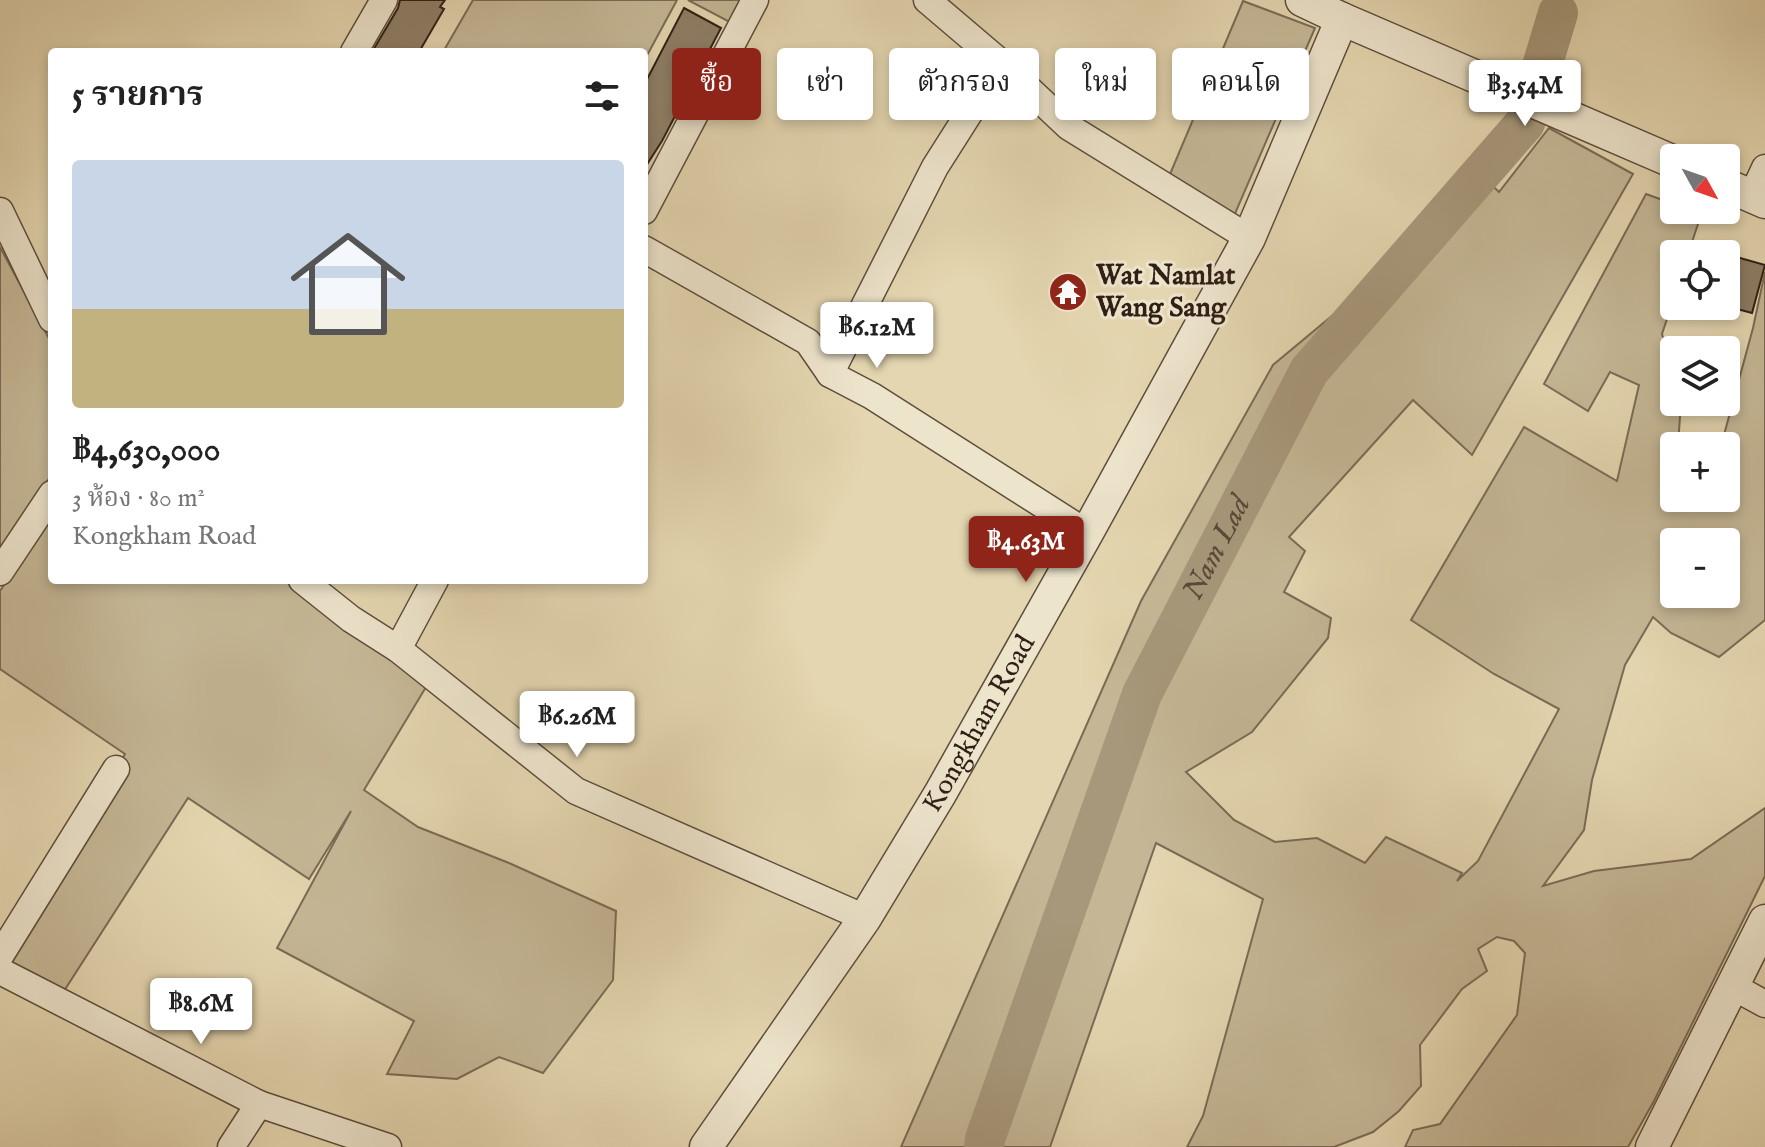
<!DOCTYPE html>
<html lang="th">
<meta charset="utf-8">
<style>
:root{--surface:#fff;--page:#f6f6f6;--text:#222;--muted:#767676;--accent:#8f2418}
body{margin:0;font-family:"IM FELL English","Noto Serif Thai",serif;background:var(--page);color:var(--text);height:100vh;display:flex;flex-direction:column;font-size:30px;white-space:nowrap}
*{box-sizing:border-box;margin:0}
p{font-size:26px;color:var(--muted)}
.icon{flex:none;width:44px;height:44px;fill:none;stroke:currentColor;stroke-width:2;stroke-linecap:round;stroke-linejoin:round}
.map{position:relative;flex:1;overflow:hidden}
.drawer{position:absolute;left:48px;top:48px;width:600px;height:536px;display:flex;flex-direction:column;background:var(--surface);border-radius:8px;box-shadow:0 4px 12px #0003}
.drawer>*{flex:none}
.hud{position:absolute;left:672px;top:48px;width:760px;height:72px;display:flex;gap:16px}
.needle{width:52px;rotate:130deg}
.tools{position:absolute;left:1660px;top:144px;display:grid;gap:16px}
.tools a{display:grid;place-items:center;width:80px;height:80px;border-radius:8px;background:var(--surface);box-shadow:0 4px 12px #0003;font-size:40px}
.price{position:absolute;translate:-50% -68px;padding:0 18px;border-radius:8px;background:#fff;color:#222;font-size:26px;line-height:52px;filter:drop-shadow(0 2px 4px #0008)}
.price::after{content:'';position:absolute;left:50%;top:48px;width:24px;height:18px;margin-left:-12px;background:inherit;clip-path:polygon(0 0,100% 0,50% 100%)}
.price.on{background:var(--accent);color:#fff}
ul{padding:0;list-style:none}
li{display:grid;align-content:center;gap:16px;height:424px;padding:0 24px}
li span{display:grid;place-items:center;height:248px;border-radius:8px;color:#555}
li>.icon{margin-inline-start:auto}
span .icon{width:144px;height:144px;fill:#fffc;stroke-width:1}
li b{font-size:34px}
h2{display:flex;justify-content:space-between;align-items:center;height:96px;padding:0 24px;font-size:34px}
.chip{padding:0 28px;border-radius:8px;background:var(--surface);box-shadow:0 4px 12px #0003;font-size:28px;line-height:72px}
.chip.on{background:var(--accent);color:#fff}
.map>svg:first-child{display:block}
</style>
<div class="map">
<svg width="1765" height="1147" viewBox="0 0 1765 1147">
<rect width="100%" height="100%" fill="#e4d6b0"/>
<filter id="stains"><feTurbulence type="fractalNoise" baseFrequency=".0025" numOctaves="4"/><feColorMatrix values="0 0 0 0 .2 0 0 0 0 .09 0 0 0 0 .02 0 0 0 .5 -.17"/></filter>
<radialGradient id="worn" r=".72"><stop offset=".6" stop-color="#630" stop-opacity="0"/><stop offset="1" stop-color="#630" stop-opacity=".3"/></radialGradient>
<g fill="#c5b796" stroke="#7a6b56" stroke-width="2" fill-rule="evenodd">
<path d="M473 0H677L644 61V52H443Z"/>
<path d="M688 0H755L741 28Z"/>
<path d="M1243 1 1315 28 1234 216 1165 186Z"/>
<path d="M1549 128 1633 174 1472 455 1413 400 1289 537 1305 551 1284 592 1331 618 1328 638 1252 732 1186 772 1234 820 1275 842 1317 838 1365 863 1386 837 1462 873 1457 881 1478 861 1559 709 1494 674 1411 620 1524 427 1617 481 1639 385 1610 372 1588 411 1544 384 1646 194 1674 204V210H1689L1701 215 1688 254H1674V298L1662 334 1674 376V402H1681L1678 446H1674V498H1726V446H1721L1753 328 1765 272V620L1719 657 1671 633 1653 617 1625 665 1592 780 1584 830 1543 886 1594 871 1691 859 1765 808V876L1654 1101 1628 1147H1405L1413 1130 1440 1124 1517 1015 1525 953 1514 941 1497 937 1478 949 1487 971 1462 989 1420 1045 1421 1086 1399 1111 1373 1132 1334 1147H1187L1203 1116 1263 899 1156 843 1050 1147H901L1141 601 1273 365 1381 275 1471 165 1499 192ZM1674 542H1726V594H1674Z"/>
<path d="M0 247 52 344V474L0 552Z"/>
<path d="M52 513V580H288L426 687 364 790 418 827 509 863 616 911 613 980 543 1073 499 1057 457 1079 387 1074 414 1021 277 948 351 811 309 879 188 798 64 991 0 960V956L125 754 0 669V591Z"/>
</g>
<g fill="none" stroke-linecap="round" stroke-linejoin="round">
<path stroke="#a7987b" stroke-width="40" id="s1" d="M984 1147 985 1139 1142 694 1309 371 1525 123 1558 13"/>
</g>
<g fill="#8e7e66" stroke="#301f15" stroke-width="2">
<path d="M400 0H445L440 7 444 9 419 52H372L398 8Z"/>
<path d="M684 8 721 28 662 141 644 169V85Z"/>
<path d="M1726 254 1765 265 1752 313 1726 306Z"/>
</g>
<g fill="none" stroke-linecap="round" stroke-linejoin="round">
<defs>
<g id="minor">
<path d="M927 0 1001 63 1069 127 1249 238"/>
<path d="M354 52 384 0"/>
<path d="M1752 196 1765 168"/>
<path d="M0 211 52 319"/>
<path d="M644 211 755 0"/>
<path d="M644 249 808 342 830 374 872 396 1087 533"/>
<path d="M830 374 935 167 1001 63"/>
<path d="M0 572 52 494"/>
<path d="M302 580 351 619 398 649 576 791 865 918"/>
<path d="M398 649 435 580"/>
<path d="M0 956 116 769"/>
<path d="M0 971 259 1104 388 1147"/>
<path d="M1732 986 1765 1004"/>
<path d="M231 1147 259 1104"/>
</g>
<g id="tertiary">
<path d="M1302 0 1342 19 1674 162"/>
<path d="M1726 185 1765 202"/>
<path id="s2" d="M706 1147 865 918 940 794 1087 533 1249 238 1342 19"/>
<path d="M1652 1147 1765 921"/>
</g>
</defs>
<use href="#minor" stroke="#5d4d3c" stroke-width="29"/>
<use href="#tertiary" stroke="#5d4d3c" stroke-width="35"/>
<use href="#minor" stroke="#ede4cc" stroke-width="26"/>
<use href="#tertiary" stroke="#ede4cc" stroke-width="32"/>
</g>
<defs>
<symbol id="temple-disc" viewBox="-11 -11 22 22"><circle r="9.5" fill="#8f2418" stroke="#ede4cc"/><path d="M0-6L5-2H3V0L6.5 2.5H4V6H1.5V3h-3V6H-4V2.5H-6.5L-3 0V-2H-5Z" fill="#fff"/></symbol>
</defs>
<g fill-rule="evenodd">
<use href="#temple-disc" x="1046" y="270" width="44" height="44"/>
</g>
<g text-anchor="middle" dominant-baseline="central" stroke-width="6" stroke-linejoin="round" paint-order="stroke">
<g font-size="28" font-weight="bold" fill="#301f15" stroke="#ede4cc" text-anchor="start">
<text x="1096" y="276">Wat Namlat<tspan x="1096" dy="32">Wang Sang</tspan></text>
</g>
<g font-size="28" fill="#301f15" stroke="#ede4cc">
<text stroke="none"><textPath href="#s2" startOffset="504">Kongkham Road</textPath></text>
</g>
<g font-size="30" font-style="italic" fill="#5a4939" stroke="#ede4cc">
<text stroke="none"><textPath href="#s1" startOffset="644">Nam Lad</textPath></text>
</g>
</g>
<rect width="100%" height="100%" filter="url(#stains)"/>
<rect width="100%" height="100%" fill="url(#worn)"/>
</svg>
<div class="tools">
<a><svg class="needle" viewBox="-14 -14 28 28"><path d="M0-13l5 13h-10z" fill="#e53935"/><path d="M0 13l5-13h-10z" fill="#767676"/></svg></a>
<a><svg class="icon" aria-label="locate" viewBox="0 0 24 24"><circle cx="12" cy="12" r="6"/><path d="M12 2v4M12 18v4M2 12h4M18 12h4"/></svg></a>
<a><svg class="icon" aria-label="layers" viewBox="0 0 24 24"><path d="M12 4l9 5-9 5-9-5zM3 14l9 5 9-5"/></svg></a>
<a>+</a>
<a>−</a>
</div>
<b class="price" style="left:1525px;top:128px">฿3.54M</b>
<b class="price" style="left:877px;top:370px">฿6.12M</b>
<b class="price on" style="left:1026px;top:584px">฿4.63M</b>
<b class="price" style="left:577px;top:759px">฿6.26M</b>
<b class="price" style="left:201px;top:1046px">฿8.6M</b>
<div class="hud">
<a class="chip on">ซื้อ</a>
<a class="chip">เช่า</a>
<a class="chip">ตัวกรอง</a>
<a class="chip">ใหม่</a>
<a class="chip">คอนโด</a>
</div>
<section class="drawer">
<h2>5 รายการ<svg class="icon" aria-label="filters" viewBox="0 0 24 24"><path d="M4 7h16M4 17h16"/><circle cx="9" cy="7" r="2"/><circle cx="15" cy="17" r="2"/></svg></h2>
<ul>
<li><span style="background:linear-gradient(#c9d6e8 60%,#c2b280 0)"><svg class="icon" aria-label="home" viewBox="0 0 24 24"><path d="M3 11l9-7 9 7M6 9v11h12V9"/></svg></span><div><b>฿4,630,000</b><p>3 ห้อง · 80 m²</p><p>Kongkham Road</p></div></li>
</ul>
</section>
</div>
